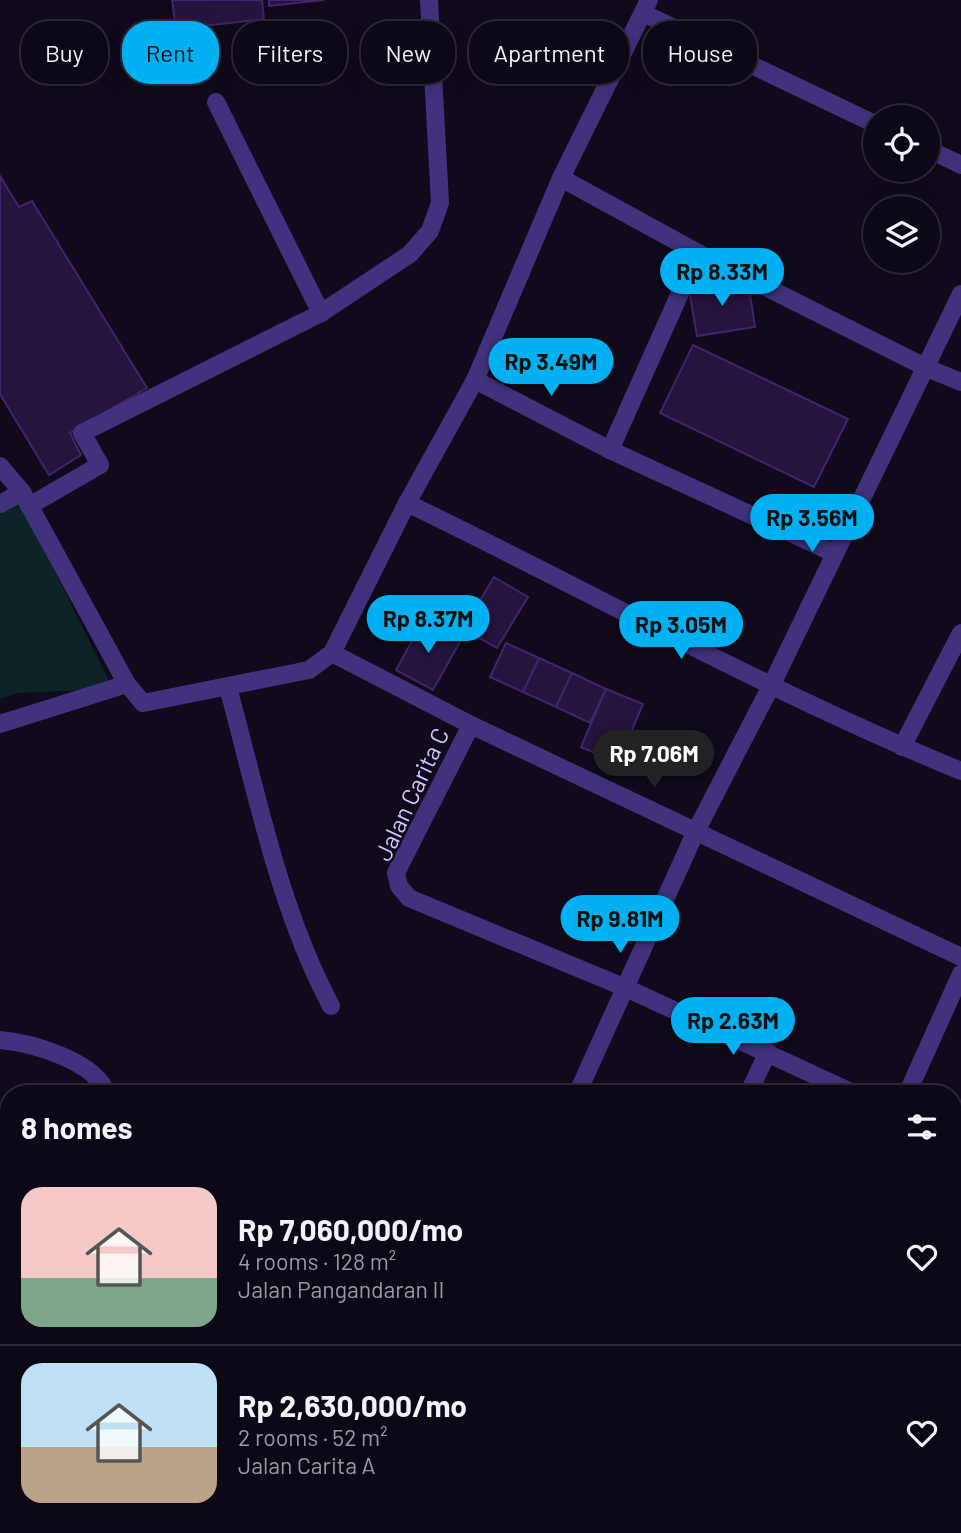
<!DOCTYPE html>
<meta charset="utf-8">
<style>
:root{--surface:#0c0815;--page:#1a1622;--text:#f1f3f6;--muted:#9a9aa0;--line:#2c2934;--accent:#00b0f0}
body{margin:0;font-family:Barlow,sans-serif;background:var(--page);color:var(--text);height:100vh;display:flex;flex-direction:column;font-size:26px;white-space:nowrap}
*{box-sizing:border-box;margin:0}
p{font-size:23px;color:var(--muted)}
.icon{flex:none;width:38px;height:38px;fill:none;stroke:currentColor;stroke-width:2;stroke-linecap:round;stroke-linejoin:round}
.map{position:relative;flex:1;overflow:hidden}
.side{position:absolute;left:0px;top:1085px;width:962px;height:448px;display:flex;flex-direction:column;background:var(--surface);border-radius:28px 28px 0 0;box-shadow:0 7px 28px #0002,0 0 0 2px var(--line)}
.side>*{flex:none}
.top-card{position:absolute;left:21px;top:21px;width:920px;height:63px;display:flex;gap:14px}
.buttons{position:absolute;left:863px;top:105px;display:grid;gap:14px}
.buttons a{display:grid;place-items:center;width:77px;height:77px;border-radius:50%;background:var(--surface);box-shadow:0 7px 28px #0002,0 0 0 2px var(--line);font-size:35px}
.price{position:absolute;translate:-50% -60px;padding:0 16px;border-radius:24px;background:var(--accent);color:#111;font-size:23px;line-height:46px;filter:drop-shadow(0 2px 4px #0008)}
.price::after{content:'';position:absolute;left:50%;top:42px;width:21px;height:16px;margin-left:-10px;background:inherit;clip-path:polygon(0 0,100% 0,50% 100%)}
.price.on{background:#222;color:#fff}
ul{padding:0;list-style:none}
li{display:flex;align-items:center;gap:21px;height:175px;padding:0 21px}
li+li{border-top:2px solid var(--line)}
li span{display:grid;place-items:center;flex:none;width:196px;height:140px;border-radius:21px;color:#555}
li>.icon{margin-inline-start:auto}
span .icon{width:84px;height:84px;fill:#fffc;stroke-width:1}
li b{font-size:30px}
h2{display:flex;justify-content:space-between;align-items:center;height:84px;padding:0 21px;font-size:30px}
.tag{padding:0 24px;border-radius:28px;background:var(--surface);box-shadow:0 7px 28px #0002,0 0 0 2px var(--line);font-size:24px;line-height:63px}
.tag.on{background:var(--accent);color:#111}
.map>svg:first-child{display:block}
</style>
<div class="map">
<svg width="961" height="1533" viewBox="0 0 961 1533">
<rect width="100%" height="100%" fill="#100a1c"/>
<path fill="#0d2326" d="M19 499 113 689 17 693 0 699V509Z"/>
<g fill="#24153e" stroke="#3f266b" stroke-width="2">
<path d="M172 0H262L264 19 176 29Z"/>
<path d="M269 0H324L269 6Z"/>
<path d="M0 176 19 207 32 201 147 388 70 433 81 455 49 475 0 394Z"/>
<path d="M748 281 755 327 697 336 689 289Z"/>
<path d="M693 345 848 419 814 487 660 413Z"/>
<path d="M494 577 528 597 497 648 463 629Z"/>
<path d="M424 619 461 640 433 690 396 670Z"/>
<path d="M506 643 539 658 523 692 490 677Z"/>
<path d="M539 658 572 673 556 707 523 692Z"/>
<path d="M572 673 606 689 590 723 556 707Z"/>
<path d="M606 689 643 704 618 763 581 747Z"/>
</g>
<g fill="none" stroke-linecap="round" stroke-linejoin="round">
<g stroke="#42327e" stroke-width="18">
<path d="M643 13 875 124"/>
<path d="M216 102 321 313"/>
<path d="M928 149 961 165"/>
<path d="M561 178 698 253 927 368 961 382"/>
<path d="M475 380 610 450 834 553"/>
<path d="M610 450 698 253"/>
<path d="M0 466 22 492 127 684 143 703 309 670 332 653 407 503 475 380 561 178 649 0"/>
<path d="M407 503C591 592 771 693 961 771"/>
<path d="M0 504 22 492"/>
<path d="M29 506 100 465 82 433 321 313 410 254 430 231 440 203 429 0"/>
<path d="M332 653 471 725 961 957"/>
<path d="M228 687C257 794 279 908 331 1006"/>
<path d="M0 724 127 684"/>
<path d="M471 725 396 873 399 886 409 898 626 988 855 1094"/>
<path d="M902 747 961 633"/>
<path d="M0 1040C32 1043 96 1061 107 1094"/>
<path d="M577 1094 696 831 772 684 961 294"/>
<path d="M748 1094 768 1052"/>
<path d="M907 1094 961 974"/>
<path d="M0 1412 9 1407"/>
<path d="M206 1524 209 1533"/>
<path d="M320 1524 322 1533"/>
<path d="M731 1524 734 1533"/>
</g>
</g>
<g text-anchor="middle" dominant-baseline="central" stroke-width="5" stroke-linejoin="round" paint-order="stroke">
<g font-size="24" fill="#d5c5ff" stroke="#100a1c">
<text transform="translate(411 794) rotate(-65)">Jalan Carita C</text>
</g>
</g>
</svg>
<div class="buttons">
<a><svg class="icon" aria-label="locate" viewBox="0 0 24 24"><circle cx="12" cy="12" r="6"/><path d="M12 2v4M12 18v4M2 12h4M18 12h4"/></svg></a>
<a><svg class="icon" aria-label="layers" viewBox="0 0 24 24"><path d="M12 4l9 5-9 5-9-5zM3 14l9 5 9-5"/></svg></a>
</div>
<b class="price" style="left:722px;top:308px">Rp 8.33M</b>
<b class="price" style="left:551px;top:398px">Rp 3.49M</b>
<b class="price" style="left:812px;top:554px">Rp 3.56M</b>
<b class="price" style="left:428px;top:655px">Rp 8.37M</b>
<b class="price" style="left:681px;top:661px">Rp 3.05M</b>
<b class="price on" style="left:654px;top:790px">Rp 7.06M</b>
<b class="price" style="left:620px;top:955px">Rp 9.81M</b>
<b class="price" style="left:733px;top:1057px">Rp 2.63M</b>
<div class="top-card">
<a class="tag">Buy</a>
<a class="tag on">Rent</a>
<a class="tag">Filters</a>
<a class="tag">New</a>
<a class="tag">Apartment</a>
<a class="tag">House</a>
</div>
<section class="side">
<h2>8 homes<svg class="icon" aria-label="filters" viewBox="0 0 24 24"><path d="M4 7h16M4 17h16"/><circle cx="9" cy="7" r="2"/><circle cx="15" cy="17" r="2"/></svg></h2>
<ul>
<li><span style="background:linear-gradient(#f6c9c9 65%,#7fa58c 0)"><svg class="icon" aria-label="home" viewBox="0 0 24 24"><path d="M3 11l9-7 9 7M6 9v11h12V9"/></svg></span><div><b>Rp 7,060,000/mo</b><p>4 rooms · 128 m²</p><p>Jalan Pangandaran II</p></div><svg class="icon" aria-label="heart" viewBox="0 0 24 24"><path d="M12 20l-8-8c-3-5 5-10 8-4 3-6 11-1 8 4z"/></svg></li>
<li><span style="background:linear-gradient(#bfe0f5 60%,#b9a48a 0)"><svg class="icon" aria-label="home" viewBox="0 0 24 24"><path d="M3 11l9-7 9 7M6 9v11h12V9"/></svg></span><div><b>Rp 2,630,000/mo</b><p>2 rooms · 52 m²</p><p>Jalan Carita A</p></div><svg class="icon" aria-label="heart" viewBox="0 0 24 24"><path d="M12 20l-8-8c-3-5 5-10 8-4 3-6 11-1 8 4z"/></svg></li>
</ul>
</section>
</div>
